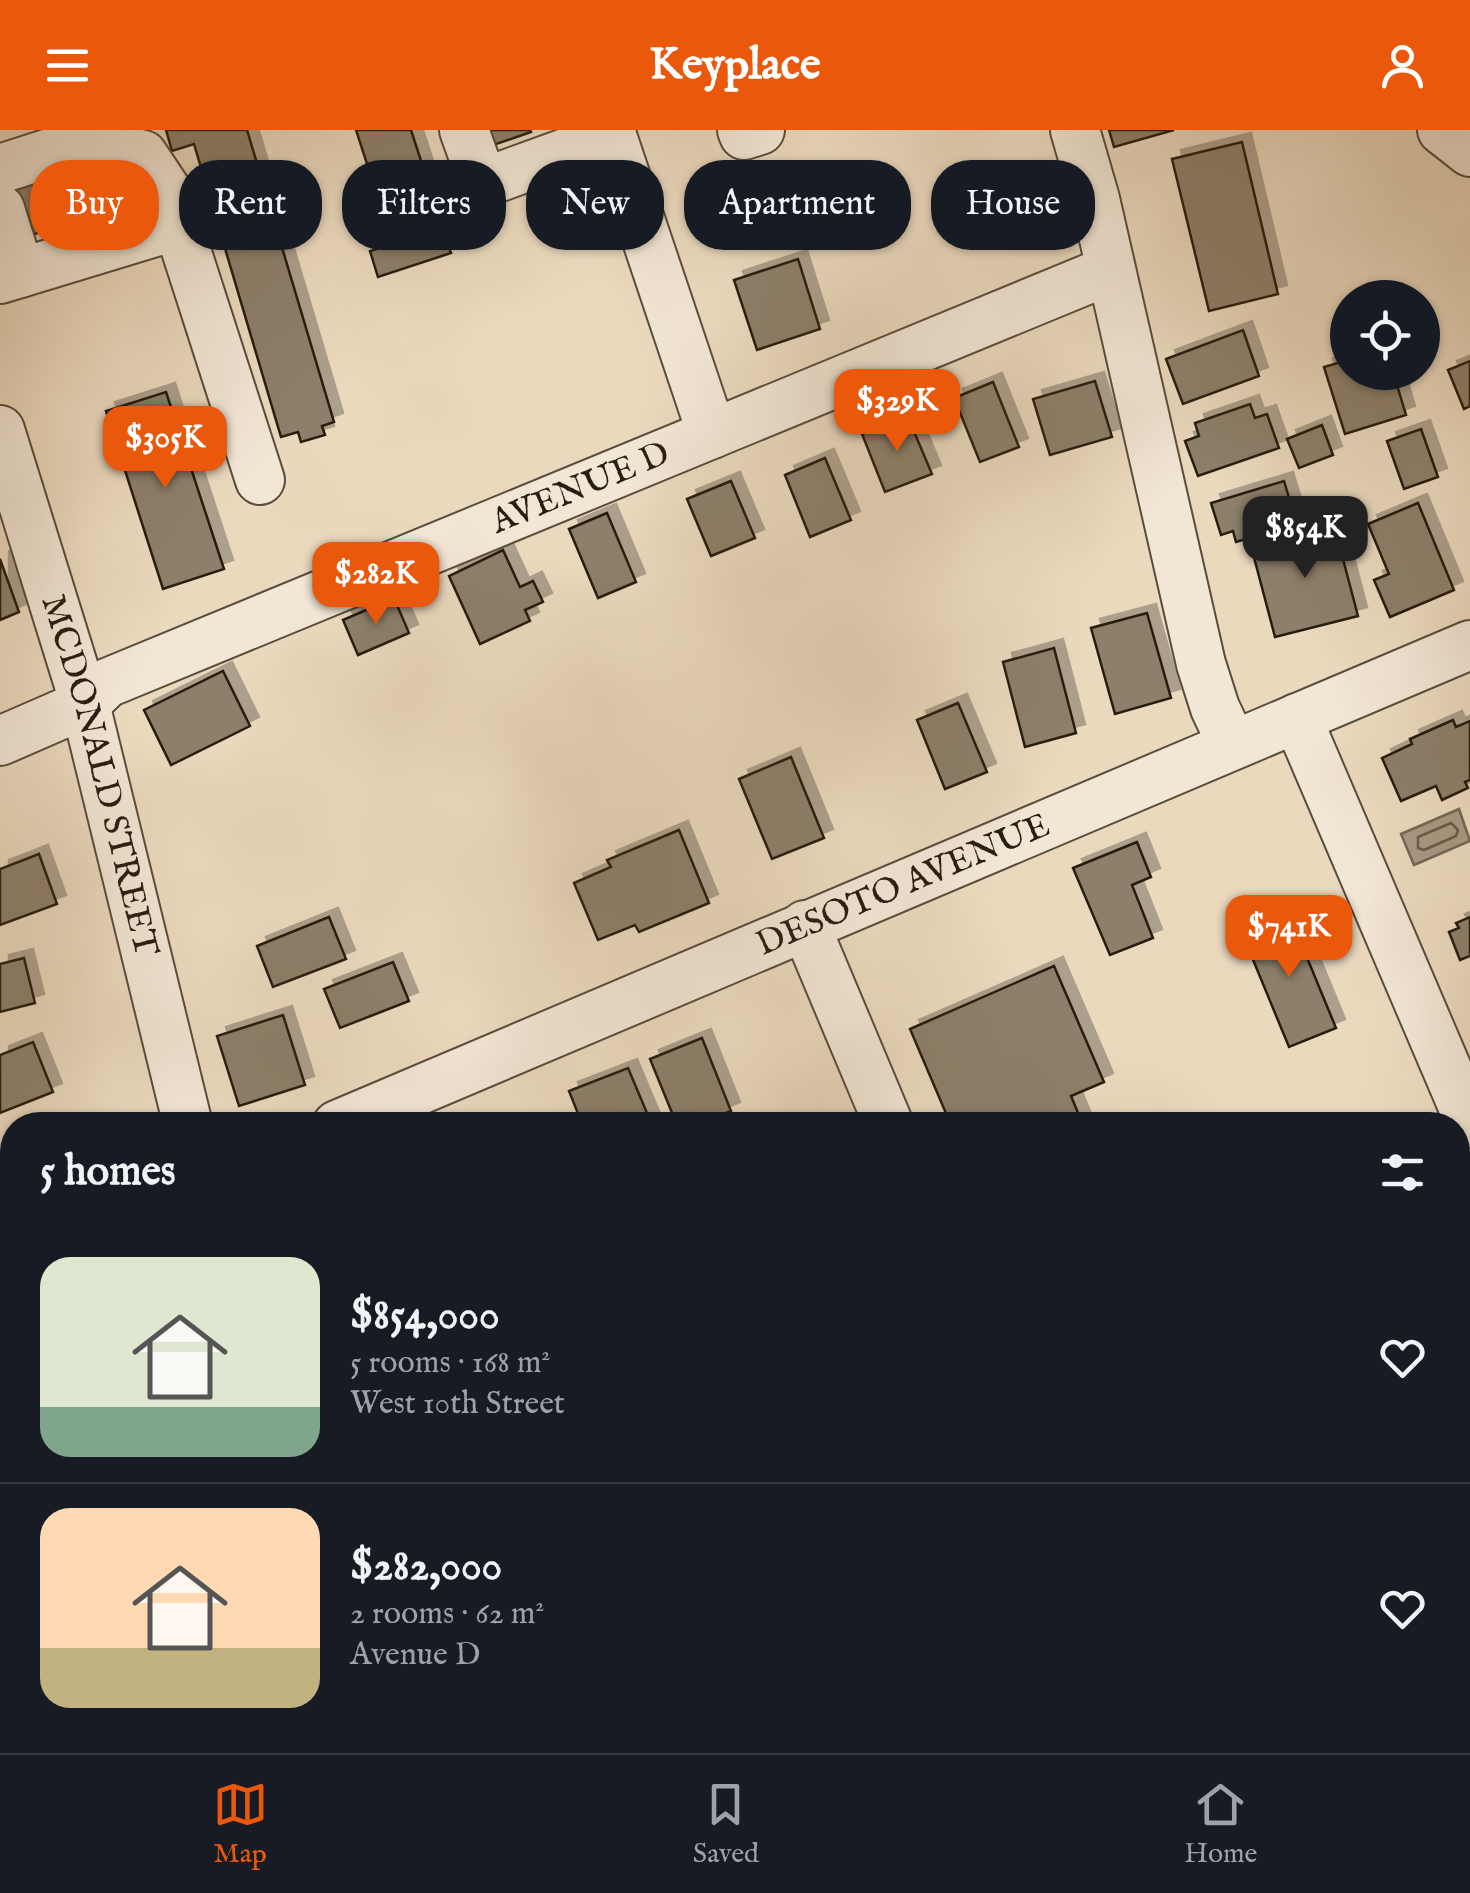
<!DOCTYPE html>
<meta charset="utf-8">
<style>
:root{--surface:#171b24;--page:#20242c;--text:#f1f3f6;--muted:#9ea1a6;--line:#363941;--accent:#ea580c}
body{margin:0;font-family:"IM FELL English",serif;background:var(--page);color:var(--text);height:100vh;display:flex;flex-direction:column;font-size:38px;white-space:nowrap}
*{box-sizing:border-box;margin:0}
p{font-size:32px;color:var(--muted)}
.icon{flex:none;width:55px;height:55px;fill:none;stroke:currentColor;stroke-width:2;stroke-linecap:round;stroke-linejoin:round}
.map{position:relative;flex:1;overflow:hidden}
.side{position:absolute;left:0px;top:982px;width:1470px;height:642px;display:flex;flex-direction:column;background:var(--surface);border-radius:40px 40px 0 0;box-shadow:0 2px 8px #0004}
.side>*{flex:none}
.hud{position:absolute;left:30px;top:30px;width:1410px;height:90px;display:flex;gap:20px}
.controls{position:absolute;left:1330px;top:150px;display:grid;gap:20px}
.controls a{display:grid;place-items:center;width:110px;height:110px;border-radius:50%;background:var(--surface);box-shadow:0 2px 8px #0004;font-size:50px}
.price{position:absolute;translate:-50% -85px;padding:0 22px;border-radius:20px;background:var(--accent);color:#fff;font-size:32px;line-height:65px;filter:drop-shadow(0 2px 5px #0008)}
.price::after{content:'';position:absolute;left:50%;top:60px;width:30px;height:22px;margin-left:-15px;background:inherit;clip-path:polygon(0 0,100% 0,50% 100%)}
.price.current{background:#222;color:#fff}
ul{padding:0;list-style:none}
li{display:flex;align-items:center;gap:30px;height:250px;padding:0 40px}
li+li{border-top:2px solid var(--line)}
li span{display:grid;place-items:center;flex:none;width:280px;height:200px;border-radius:30px;color:#555}
li>.icon{margin-inline-start:auto}
span .icon{width:120px;height:120px;fill:#fffc;stroke-width:1}
li b{font-size:42px}
h2{display:flex;justify-content:space-between;align-items:center;height:120px;padding:0 40px;font-size:42px}
.chip{padding:0 35px;border-radius:40px;background:var(--surface);box-shadow:0 2px 8px #0004;font-size:35px;line-height:90px}
.chip.current{background:var(--accent);color:#fff}
header{display:flex;justify-content:space-between;align-items:center;height:130px;padding:0 40px;background:var(--accent);color:#fff;font-size:45px;font-weight:700}
.dock{display:flex;justify-content:space-around;align-items:center;height:140px;border-top:2px solid var(--line);background:var(--surface);font-size:28px;color:var(--muted)}
.dock a{display:grid;justify-items:center;gap:5px}
.dock .current{color:var(--accent)}
.map>svg:first-child{display:block}
</style>
<header><svg class="icon" aria-label="menu" viewBox="0 0 24 24"><path d="M4 6h16M4 12h16M4 18h16"/></svg>Keyplace<svg class="icon" aria-label="person" viewBox="0 0 24 24"><circle cx="12" cy="8" r="4"/><path d="M4 21q1-7 8-7t8 7"/></svg></header>
<div class="map">
<svg width="1470" height="1623" viewBox="0 0 1470 1623">
<defs>
<filter id="shadow"><feDropShadow dx="9" dy="-9" stdDeviation="0" flood-color="#0004"/></filter>
</defs>
<rect width="100%" height="100%" fill="#ebd9be"/>
<filter id="stains"><feTurbulence type="fractalNoise" baseFrequency=".002" numOctaves="4"/><feColorMatrix values="0 0 0 0 .2 0 0 0 0 .09 0 0 0 0 .02 0 0 0 .5 -.17"/></filter>
<radialGradient id="worn" r=".72"><stop offset=".6" stop-color="#630" stop-opacity="0"/><stop offset="1" stop-color="#630" stop-opacity=".3"/></radialGradient>
<path fill="#a99983" stroke="#756755" stroke-width="2.5" d="M1459 679 1470 711 1414 735 1401 704Z"/>
<g fill="none" stroke-linecap="round" stroke-linejoin="round">
<path stroke="#685b4a" stroke-width="2.5" d="M1451 693 1458 700 1456 706 1424 720 1418 718V707Z"/>
</g>
<g fill="#8d7f6b" stroke="#281d11" stroke-width="2.5" filter="url(#shadow)">
<path d="M166 0H247L334 292 322 296 325 305 301 312 298 302 281 307 194 14 172 21Z"/>
<path d="M356 0H411L451 123 378 147 370 121 393 114Z"/>
<path d="M475 0H530L531 2 482 19Z"/>
<path d="M1109 0H1174L1114 17Z"/>
<path d="M1242 12 1278 164 1209 181 1172 29Z"/>
<path d="M75 34 93 84 29 106 12 56Z"/>
<path d="M798 129 820 199 757 220 734 150Z"/>
<path d="M1243 200 1259 246 1183 274 1166 229Z"/>
<path d="M1348 230V242H1393L1406 285 1345 304 1324 237Z"/>
<path d="M1470 231V276L1464 279 1448 240Z"/>
<path d="M1095 251 1112 307 1050 325 1033 269Z"/>
<path d="M993 252 1019 317 980 332 954 268Z"/>
<path d="M166 262 224 439 163 459 106 281Z"/>
<path d="M1250 274 1255 288 1267 284 1279 318 1198 346 1185 311 1199 306 1195 293Z"/>
<path d="M907 285 932 344 885 362 862 304Z"/>
<path d="M1322 295 1333 325 1299 338 1287 309Z"/>
<path d="M1421 299 1438 347 1404 359 1387 311Z"/>
<path d="M825 328 851 390 810 407 785 345Z"/>
<path d="M731 351 755 408 711 426 687 369Z"/>
<path d="M1284 351 1297 394 1236 412 1233 401 1221 405 1211 373Z"/>
<path d="M1418 373 1454 460 1390 487 1374 450 1389 444 1368 394Z"/>
<path d="M607 383 636 452 598 468 569 399Z"/>
<path d="M1334 395 1358 486 1275 507 1251 416Z"/>
<path d="M503 420 520 457 533 451 543 472 525 480 530 491 480 514 449 446Z"/>
<path d="M0 429 19 482 0 490Z"/>
<path d="M394 468 409 503 358 525 343 490Z"/>
<path d="M1147 483 1171 568 1115 584 1091 498Z"/>
<path d="M1054 518 1076 603 1025 617 1003 532Z"/>
<path d="M223 541 250 596 171 635 144 580Z"/>
<path d="M958 573 987 642 945 659 917 590Z"/>
<path d="M1453 590 1456 597 1470 591V650L1465 652 1468 658 1442 670 1436 656 1401 671 1382 628 1412 614 1410 609Z"/>
<path d="M791 627 824 708 772 729 739 649Z"/>
<path d="M679 700 709 773 639 802 635 795 598 810 574 753 611 737 607 730Z"/>
<path d="M1137 712 1151 747 1132 755 1153 808 1110 825 1073 738Z"/>
<path d="M39 724 57 774 0 795V739Z"/>
<path d="M1289 784 1336 898 1289 917 1242 803Z"/>
<path d="M329 787 346 829 273 857 257 816Z"/>
<path d="M1470 787V826L1460 830 1449 802 1459 798 1456 793Z"/>
<path d="M24 828 35 873 0 882V834Z"/>
<path d="M393 832 409 871 340 898 324 859Z"/>
<path d="M1054 836 1104 952 1071 966 1083 995H951L910 899Z"/>
<path d="M283 885 305 955 239 976 217 906Z"/>
<path d="M702 908 731 981 696 995H677L650 929Z"/>
<path d="M33 912 53 962 0 983V925Z"/>
<path d="M628 938 652 995H571L581 991 569 961Z"/>
<path d="M607 1612H688L703 1623H612L604 1618Z"/>
</g>
<g fill="none" stroke-linecap="round" stroke-linejoin="round">
<defs>
<g id="minor">
<path d="M79 0 95 12 143 25 167 61 260 350"/>
<path d="M464 0 483 53 612 6"/>
<path d="M610 0 712 304"/>
<path d="M742 0 744 5 760 0"/>
<path d="M1075 0 1095 69 1201 534 1215 578 1232 614"/>
<path d="M1442 0 1470 22"/>
<path d="M0 39 90 10"/>
<path d="M0 79 20 143"/>
<path d="M0 149 178 95"/>
<path id="s1" d="M0 300 85 574 188 995"/>
<path d="M1297 588 1470 993"/>
<path id="s2" d="M0 611 85 574 107 553 1110 140"/>
<path d="M805 795 889 995"/>
<path id="s3" d="M337 995 1470 515"/>
<path d="M1458 1055 1470 1049"/>
<path d="M0 1143 12 1137"/>
<path d="M1458 1273 1470 1268"/>
<path d="M0 1357 12 1376"/>
<path d="M1458 1523 1470 1518"/>
<path d="M161 1612 168 1623"/>
<path d="M793 1623 800 1612"/>
</g>
</defs>
<use href="#minor" stroke="#594c3c" stroke-width="52"/>
<use href="#minor" stroke="#f2e6d5" stroke-width="48"/>
</g>
<g text-anchor="middle" dominant-baseline="central" stroke-width="8" stroke-linejoin="round" paint-order="stroke">
<g font-size="35" fill="#281d11" stroke="#f2e6d5">
<text stroke="none"><textPath href="#s2" startOffset="635">AVENUE D</textPath></text>
<text stroke="none"><textPath href="#s1" startOffset="360">MCDONALD STREET</textPath></text>
<text stroke="none"><textPath href="#s3" startOffset="615">DESOTO AVENUE</textPath></text>
</g>
</g>
<rect width="100%" height="100%" filter="url(#stains)"/>
<rect width="100%" height="100%" fill="url(#worn)"/>
</svg>
<div class="controls">
<a><svg class="icon" aria-label="locate" viewBox="0 0 24 24"><circle cx="12" cy="12" r="6"/><path d="M12 2v4M12 18v4M2 12h4M18 12h4"/></svg></a>
</div>
<b class="price" style="left:897px;top:324px">$329K</b>
<b class="price" style="left:165px;top:361px">$305K</b>
<b class="price current" style="left:1305px;top:451px">$854K</b>
<b class="price" style="left:376px;top:497px">$282K</b>
<b class="price" style="left:1289px;top:850px">$741K</b>
<div class="hud">
<a class="chip current">Buy</a>
<a class="chip">Rent</a>
<a class="chip">Filters</a>
<a class="chip">New</a>
<a class="chip">Apartment</a>
<a class="chip">House</a>
</div>
<section class="side">
<h2>5 homes<svg class="icon" aria-label="filters" viewBox="0 0 24 24"><path d="M4 7h16M4 17h16"/><circle cx="9" cy="7" r="2"/><circle cx="15" cy="17" r="2"/></svg></h2>
<ul>
<li><span style="background:linear-gradient(#dfe7d0 75%,#7fa58c 0)"><svg class="icon" aria-label="home" viewBox="0 0 24 24"><path d="M3 11l9-7 9 7M6 9v11h12V9"/></svg></span><div><b>$854,000</b><p>5 rooms · 168 m²</p><p>West 10th Street</p></div><svg class="icon" aria-label="heart" viewBox="0 0 24 24"><path d="M12 20l-8-8c-3-5 5-10 8-4 3-6 11-1 8 4z"/></svg></li>
<li><span style="background:linear-gradient(#ffd9b3 70%,#c2b280 0)"><svg class="icon" aria-label="home" viewBox="0 0 24 24"><path d="M3 11l9-7 9 7M6 9v11h12V9"/></svg></span><div><b>$282,000</b><p>2 rooms · 62 m²</p><p>Avenue D</p></div><svg class="icon" aria-label="heart" viewBox="0 0 24 24"><path d="M12 20l-8-8c-3-5 5-10 8-4 3-6 11-1 8 4z"/></svg></li>
</ul>
</section>
</div>
<nav class="dock">
<a class="current"><svg class="icon" aria-label="map" viewBox="0 0 24 24"><path d="M3 6l6-2 6 2 6-2v14l-6 2-6-2-6 2zM9 4v14M15 6v14"/></svg>Map</a>
<a><svg class="icon" aria-label="saved" viewBox="0 0 24 24"><path d="M7 4h10v16l-5-4-5 4z"/></svg>Saved</a>
<a><svg class="icon" aria-label="home" viewBox="0 0 24 24"><path d="M3 11l9-7 9 7M6 9v11h12V9"/></svg>Home</a>
</nav>
